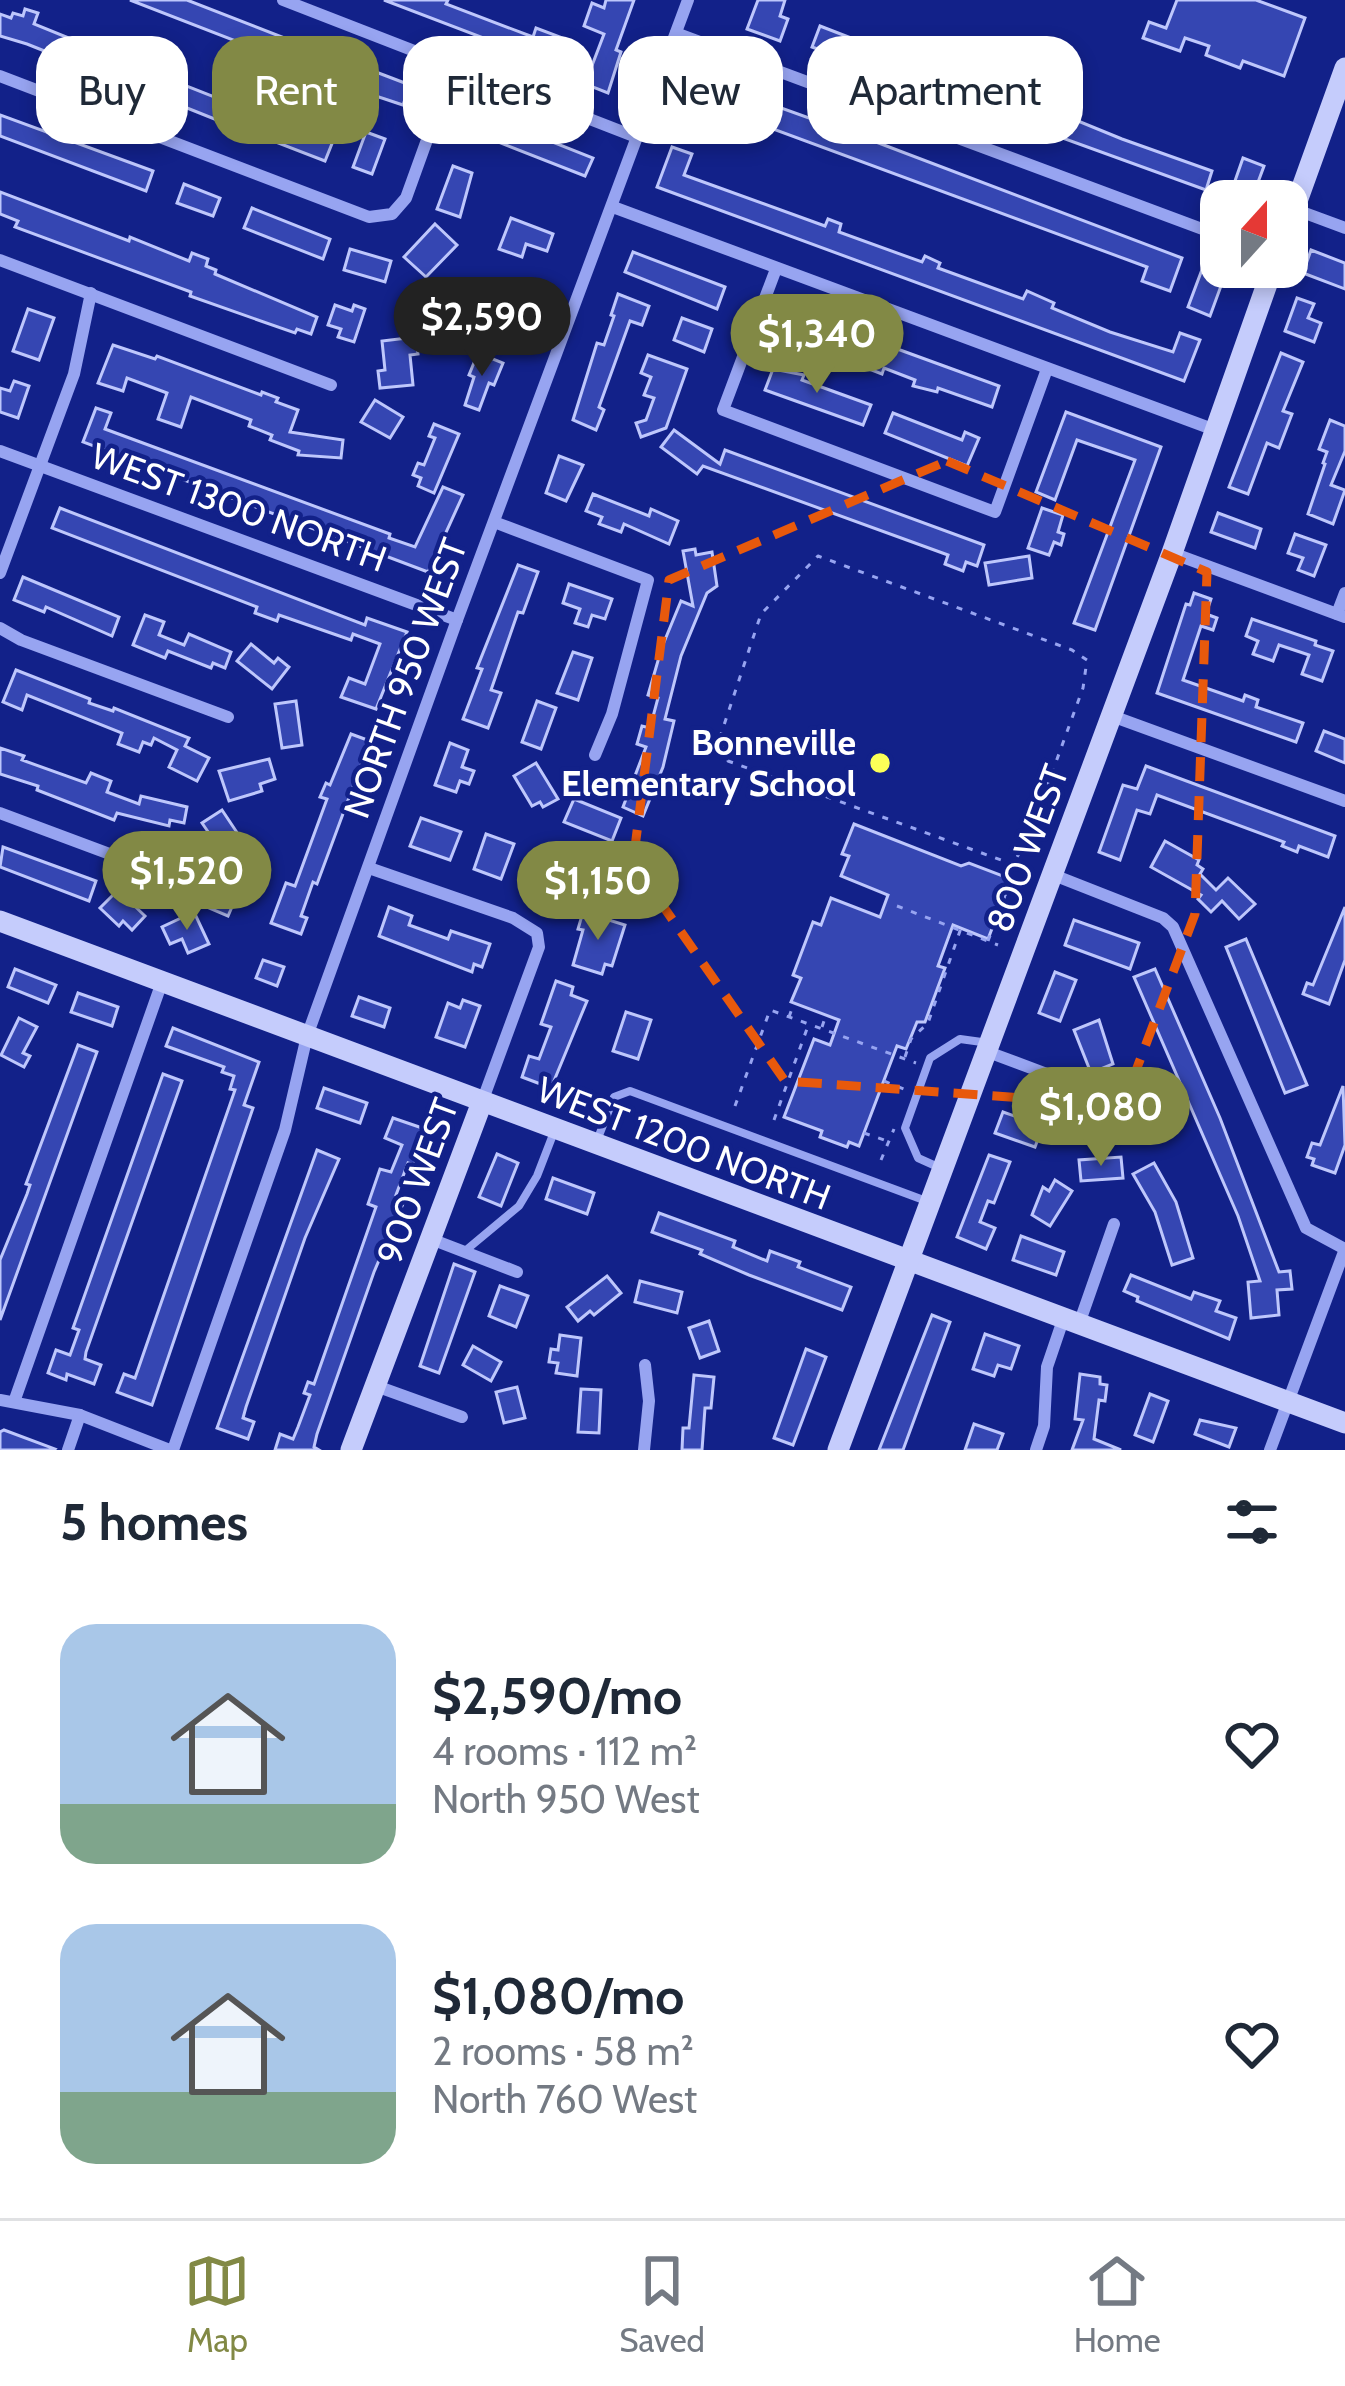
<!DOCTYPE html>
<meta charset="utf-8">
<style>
:root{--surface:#fff;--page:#f6f6f7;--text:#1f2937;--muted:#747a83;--line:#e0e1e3;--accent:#828945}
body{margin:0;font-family:Cabin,sans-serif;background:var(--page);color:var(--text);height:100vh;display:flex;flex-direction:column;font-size:45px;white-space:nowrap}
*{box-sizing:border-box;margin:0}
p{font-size:39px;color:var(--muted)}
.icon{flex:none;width:66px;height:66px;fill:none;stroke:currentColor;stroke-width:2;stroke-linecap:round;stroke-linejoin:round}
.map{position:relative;height:1450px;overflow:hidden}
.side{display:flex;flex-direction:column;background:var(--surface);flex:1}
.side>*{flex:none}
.top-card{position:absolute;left:36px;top:36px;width:1275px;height:108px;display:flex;gap:24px}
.needle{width:78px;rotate:21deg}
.buttons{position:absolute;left:1200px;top:180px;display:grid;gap:24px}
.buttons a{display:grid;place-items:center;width:108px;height:108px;border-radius:24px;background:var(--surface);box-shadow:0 6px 18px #0003;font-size:60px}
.price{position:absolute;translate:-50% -102px;padding:0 27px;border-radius:42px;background:var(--accent);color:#fff;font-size:39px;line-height:78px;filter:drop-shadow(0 3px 6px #0008)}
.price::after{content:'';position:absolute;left:50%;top:72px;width:36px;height:27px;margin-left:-18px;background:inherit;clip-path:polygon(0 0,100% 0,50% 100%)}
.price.selected{background:#222;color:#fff}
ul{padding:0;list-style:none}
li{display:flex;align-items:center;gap:36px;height:300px;padding:0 60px}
li span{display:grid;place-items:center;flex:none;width:336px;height:240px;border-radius:36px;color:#555}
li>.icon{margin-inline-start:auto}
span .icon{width:144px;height:144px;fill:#fffc;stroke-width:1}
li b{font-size:51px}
h2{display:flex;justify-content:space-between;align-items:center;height:144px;padding:0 60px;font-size:51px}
.chip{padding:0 42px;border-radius:36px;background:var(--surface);box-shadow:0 6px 18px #0003;font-size:42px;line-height:108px}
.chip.selected{background:var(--accent);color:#fff}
.tabs{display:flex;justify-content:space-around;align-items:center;height:168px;border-top:3px solid var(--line);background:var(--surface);font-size:33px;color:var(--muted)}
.tabs a{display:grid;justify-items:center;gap:6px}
.tabs .selected{color:var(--accent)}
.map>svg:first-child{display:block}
</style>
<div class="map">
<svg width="1345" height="1450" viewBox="0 0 1345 1450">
<rect width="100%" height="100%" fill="#122189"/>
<g fill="#3546b2" stroke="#bec7fc" stroke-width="3">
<path d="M130 0H187L310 48 341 62 340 66 374 78 376 72 410 85 403 105 355 89 353 93 316 80 318 73Z"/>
<path d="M384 0H448L446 4 533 37 536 28 568 40 565 47 574 50 567 70Z"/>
<path d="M606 0H634L616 50 621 52 608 93 585 84 604 34 584 26 592 3 604 8Z"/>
<path d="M758 0H785L780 16 788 19 780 41 747 29Z"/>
<path d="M1177 0H1256L1305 18 1284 76 1243 61 1240 68 1206 55 1209 46 1185 38 1180 51 1143 38 1149 22 1166 28Z"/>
<path d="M25 9 38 13 34 24 86 45 84 48 158 75 160 69 173 75 171 80 235 105 227 124 27 44 0 36V14L11 18 13 13 23 16Z"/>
<path d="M820 26 882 50 884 45 896 49 894 54 969 82 976 63 989 68 983 82 1122 139 1212 171 1206 190 812 47Z"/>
<path d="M696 81 733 94 734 91 876 142 1182 258 1170 291 1142 281 1147 267 711 106 701 134 680 127Z"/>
<path d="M263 106 274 110 271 117 305 131 308 124 328 132 326 138 333 141 325 161 263 137 260 142 250 138Z"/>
<path d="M467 108 593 158 585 176 460 127Z"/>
<path d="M0 115 153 171 146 191 0 136Z"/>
<path d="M366 132 385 139 372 174 353 167Z"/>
<path d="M672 147 692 154 684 175 825 226 828 219 841 224 839 232 922 262 925 256 940 263 938 268 1023 299 1027 291 1054 303 1052 308 1110 332 1173 352 1180 333 1200 340 1184 381 657 187Z"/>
<path d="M1243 158 1264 166 1251 201 1229 198Z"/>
<path d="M453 166 472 173 460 217 437 209Z"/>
<path d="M184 184 220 198 213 216 177 203Z"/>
<path d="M0 192 129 241 130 237 189 261 192 253 208 259 206 266 216 270 215 274 317 317 311 334 297 329 295 333 190 296 191 292 15 227 18 221 0 214Z"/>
<path d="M252 208 330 239 323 259 244 228Z"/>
<path d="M511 218 553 234 547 251 526 244 522 257 499 249Z"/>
<path d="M435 224 457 245 426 277 404 257Z"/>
<path d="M350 249 391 261 385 282 344 270Z"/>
<path d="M1311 250 1345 263V289L1303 273Z"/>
<path d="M633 252 725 287 717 309 625 272Z"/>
<path d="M1203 267 1225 275 1210 316 1188 307Z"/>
<path d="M508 281 529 288 515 328 494 321Z"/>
<path d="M618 294 649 306 642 325 630 321 599 407 604 410 596 430 573 420 597 343 604 345 614 316 611 315Z"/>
<path d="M1297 298 1314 304 1308 318 1321 323 1314 342 1285 331Z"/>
<path d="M335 305 352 311 354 305 365 309 354 342 338 337 341 329 328 325Z"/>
<path d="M28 309 54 318 39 360 13 351Z"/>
<path d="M793 311 999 386 992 407 938 388 937 392 913 386 915 380 884 368 882 374 869 369 870 364 786 332Z"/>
<path d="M682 318 712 329 704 352 674 340Z"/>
<path d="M416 337 418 354 410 355 413 385 380 388 378 371 385 370 382 341Z"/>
<path d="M113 345 155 359 157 356 261 395 262 392 278 398 276 402 298 410 290 432 343 440 341 458 298 455 299 451 270 440 272 435 249 426 251 420 191 397 181 427 158 419 167 393 127 378 123 391 98 383Z"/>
<path d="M478 353 503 363 494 385 489 383 479 410 465 405 474 377 469 375Z"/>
<path d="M1281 353 1303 362 1283 411 1292 414 1279 448 1267 443 1248 494 1229 487Z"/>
<path d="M648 355 687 369 666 428 641 437 636 423 646 420 654 398 644 395 651 377 641 373Z"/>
<path d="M773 369 804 375 802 380 871 405 863 425 765 390Z"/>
<path d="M14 381 29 386 18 418 0 412V388L10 391Z"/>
<path d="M375 400 403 417 390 438 361 422Z"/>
<path d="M96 408 111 413 105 429 390 534 389 538 415 547 443 487 463 495 428 572 83 442Z"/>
<path d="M1066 412 1161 447 1095 630 1074 623 1135 460 1077 440 1055 500 1036 492Z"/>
<path d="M893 413 962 440 965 432 979 438 967 466 885 433Z"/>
<path d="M1330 420 1345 426V451L1331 485 1345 490 1333 524 1308 514 1325 464 1323 463 1327 452 1319 449Z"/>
<path d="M434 424 459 434 434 493 418 486 421 478 413 475 418 463 424 465 435 438 429 436Z"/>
<path d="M674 430 720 464 725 450 984 545 977 566 966 562 963 571 945 564 948 555 703 466 697 474 661 447Z"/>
<path d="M559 456 583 465 566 501 546 493Z"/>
<path d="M593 494 649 516 651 509 678 521 669 544 624 524 621 532 599 524 602 517 586 511Z"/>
<path d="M60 508 365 625 367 618 407 632 376 709 341 697 349 678 365 684 380 644 353 634 351 640 279 615 277 621 255 613 257 607 52 528Z"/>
<path d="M1042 508 1063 515 1058 532 1064 534 1061 545 1054 542 1049 555 1028 548Z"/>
<path d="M1218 513 1261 529 1255 548 1211 532Z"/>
<path d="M1295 534 1326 545 1314 576 1298 570 1303 558 1288 553Z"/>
<path d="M695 549 696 555 712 552 717 586 707 593 681 656 665 719 674 721 663 767 643 816 623 807 646 747 637 744 642 726 650 728 658 698 648 695 662 647 681 601 693 606 683 551Z"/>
<path d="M1029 556 1032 578 989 585 985 563Z"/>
<path d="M518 565 538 572 523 613 518 612 491 690 501 693 488 728 463 719 482 669 477 668Z"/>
<path d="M23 577 119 617 112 636 46 607 44 612 14 600Z"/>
<path d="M569 584 612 599 605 619 592 615 588 627 575 623 580 609 563 603Z"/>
<path d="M1194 593 1211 599 1206 614 1217 618 1213 630 1201 626 1183 680 1243 701 1245 695 1258 700 1256 707 1303 723 1296 742 1157 693 1186 604 1190 605Z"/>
<path d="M145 615 164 622 159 635 184 645 189 634 231 652 225 668 213 663 211 668 168 651 165 658 133 645Z"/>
<path d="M1252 619 1316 641 1315 645 1333 651 1322 681 1302 674 1309 655 1279 645 1273 661 1253 654 1258 641 1246 636Z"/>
<path d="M251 644 274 663 278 658 289 667 272 689 237 661Z"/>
<path d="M573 652 592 658 578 700 557 693Z"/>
<path d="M16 670 90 699 89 703 113 711 114 708 189 738 185 746 209 758 197 781 169 767 177 750 154 738 151 745 143 742 139 752 118 744 122 733 27 695 22 710 3 702Z"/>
<path d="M296 701 302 745 282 748 275 704Z"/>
<path d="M537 701 556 708 541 749 522 742Z"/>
<path d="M1324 731 1345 739V763L1316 751Z"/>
<path d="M351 734 370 741 317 884 313 882 301 916 307 918 301 934 271 923 286 883 295 886 327 799 320 797 326 783 330 785Z"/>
<path d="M450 743 468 750 462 767 474 771 469 784 460 781 456 792 435 785Z"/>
<path d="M0 748 24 756 22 760 86 783 91 773 111 781 107 792 139 804 141 796 187 807 184 823 170 820 169 826 117 813 114 820 37 790 38 786 0 774Z"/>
<path d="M269 759 275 779 260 784 262 791 229 801 219 771Z"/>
<path d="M536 763 558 799 543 807 540 802 532 806 514 776Z"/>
<path d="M1146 766 1335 836 1328 857 1299 846 1297 852 1282 846 1284 842 1157 795 1150 814 1137 810 1120 860 1099 852 1123 785 1137 789Z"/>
<path d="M574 799 621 818 612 841 564 822Z"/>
<path d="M222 810 248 849 229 862 202 823Z"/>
<path d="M421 818 461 832 450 860 410 846Z"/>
<path d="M854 824 961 866 969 863 1011 879 988 939 953 925 938 966 945 968 925 1022H917L906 1049 897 1046 859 1146 849 1142 847 1147 820 1137 822 1131 784 1117 814 1039 830 1045 839 1020 791 1002 801 978 793 975 813 922 821 925 831 898 880 917 888 895 841 876 849 856 842 854Z"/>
<path d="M486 834 514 844 501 879 474 869Z"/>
<path d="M1165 841 1199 860 1197 865 1203 869 1200 874 1216 890 1228 878 1255 904 1239 919 1222 901 1211 912 1198 899 1201 895 1151 867Z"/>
<path d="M3 847 96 881 89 901 0 867Z"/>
<path d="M548 852 588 867 578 894 554 884 552 890 529 882 535 866 542 869Z"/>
<path d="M225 869 245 877 228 916 209 908Z"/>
<path d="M118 890 145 916 132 930 123 921 119 926 100 908Z"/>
<path d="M389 907 412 916 409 925 448 939 451 931 490 944 482 967 474 964 472 972 379 936Z"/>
<path d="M1345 907V960L1329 1004 1303 994 1307 983 1313 985Z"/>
<path d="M194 912 209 944 188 953 182 939 170 944 162 927Z"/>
<path d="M583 912 625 925 612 966 605 964 602 974 573 965 583 930 578 929Z"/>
<path d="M1074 920 1139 943 1130 969 1065 945Z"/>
<path d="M1246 939 1307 1085 1285 1093 1226 947Z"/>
<path d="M263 960 284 967 277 986 256 978Z"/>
<path d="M15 969 56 985 48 1003 8 987Z"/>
<path d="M1155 969 1220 1118 1279 1272 1290 1271 1292 1289 1277 1290 1279 1315 1251 1318 1248 1282 1260 1281 1238 1216 1134 977Z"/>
<path d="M1055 972 1076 980 1060 1021 1039 1013Z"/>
<path d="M556 981 573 987 571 995 587 1001 551 1088 522 1077 529 1056 539 1059 551 1027 541 1024Z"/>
<path d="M78 993 118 1007 112 1026 71 1012Z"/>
<path d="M359 997 390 1008 384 1027 352 1016Z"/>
<path d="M463 1000 480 1006 465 1047 436 1037 448 1003 460 1008Z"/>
<path d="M626 1012 651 1020 638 1059 613 1051Z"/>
<path d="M19 1018 37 1027 23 1053 30 1056 24 1067 1 1055Z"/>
<path d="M1099 1020 1113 1064 1091 1073 1074 1030Z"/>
<path d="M173 1028 259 1062 244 1105 253 1108 152 1405 117 1392 124 1374 135 1378 235 1090 230 1089 234 1076 222 1072 224 1067 166 1046Z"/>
<path d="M78 1045 97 1052 0 1320V1260L27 1194 30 1185 26 1184Z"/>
<path d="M163 1074 182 1081 86 1352 85 1359 101 1365 94 1384 67 1374 66 1380 48 1373 56 1350 70 1355 79 1330 73 1328Z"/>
<path d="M1343 1086 1345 1145 1335 1173 1312 1165 1314 1159 1307 1157 1312 1143 1320 1145Z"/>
<path d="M324 1088 367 1103 360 1123 317 1108Z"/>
<path d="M1095 1090 1113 1102 1094 1130 1078 1119 1074 1125 1059 1115 1069 1100 1082 1109Z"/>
<path d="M1003 1112 1043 1126 1035 1147 995 1133Z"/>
<path d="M393 1118 428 1130 414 1165 408 1163 396 1195 405 1199 374 1272 317 1434 314 1447 319 1450H275L280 1434 293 1439 298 1427 310 1395 304 1393 308 1382 314 1384 376 1207 368 1204 380 1169 391 1172 402 1145 385 1138Z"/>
<path d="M317 1150 339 1159 305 1238 246 1407 243 1418 254 1422 248 1439 217 1428Z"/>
<path d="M497 1154 518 1163 501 1206 479 1197Z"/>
<path d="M989 1155 1010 1162 994 1203 988 1201 980 1222 995 1228 986 1249 957 1237Z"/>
<path d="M1121 1157 1123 1178 1081 1181 1079 1160Z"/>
<path d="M1154 1163 1176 1202 1193 1258 1172 1265 1155 1212 1133 1174Z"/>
<path d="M553 1178 594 1193 587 1214 546 1199Z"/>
<path d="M1055 1180 1072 1191 1050 1226 1032 1215 1043 1187 1049 1191Z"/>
<path d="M659 1213 735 1241 733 1247 767 1261 770 1251 800 1262 798 1267 851 1287 842 1310 749 1275 700 1254 702 1250 652 1232Z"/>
<path d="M1021 1236 1064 1252 1056 1275 1013 1260Z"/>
<path d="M454 1264 475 1272 439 1373 420 1366Z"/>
<path d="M1131 1275 1191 1299 1194 1292 1220 1301 1216 1311 1236 1318 1229 1339 1137 1301 1138 1297 1124 1291Z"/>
<path d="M607 1276 621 1293 594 1315 590 1311 578 1321 567 1307Z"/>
<path d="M640 1281 682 1292 677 1313 635 1302Z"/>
<path d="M500 1286 528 1296 516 1327 489 1316Z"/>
<path d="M932 1315 950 1322 903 1450H879Z"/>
<path d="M709 1321 719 1351 700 1358 689 1328Z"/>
<path d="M985 1334 1019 1346 1011 1369 998 1365 994 1376 973 1369Z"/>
<path d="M560 1335 581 1338 577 1376 556 1373 558 1363 549 1362 551 1349 558 1350Z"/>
<path d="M473 1346 501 1362 491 1381 463 1365Z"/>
<path d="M806 1349 826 1357 793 1445 774 1438Z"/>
<path d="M1080 1374 1100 1377V1384L1107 1385 1105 1401 1099 1400 1094 1439 1121 1450H1072L1083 1420 1075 1419Z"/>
<path d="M694 1375 714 1377 711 1408H705L702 1450H682L683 1428H689Z"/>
<path d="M517 1387 525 1418 504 1423 496 1392Z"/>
<path d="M581 1389 601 1390 599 1433 578 1432Z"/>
<path d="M1150 1394 1168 1401 1153 1442 1135 1435Z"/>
<path d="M1200 1420 1236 1428 1229 1447 1195 1434Z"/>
<path d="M974 1424 1003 1434 997 1450H965Z"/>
<path d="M4 1430 55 1449 54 1450H0V1432Z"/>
</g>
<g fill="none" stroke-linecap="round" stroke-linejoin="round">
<g stroke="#97a4f1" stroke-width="3" stroke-dasharray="6 9" stroke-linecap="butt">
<path d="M897 906 998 945"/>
<path d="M988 941 1011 879 1012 864 1026 844 1083 688 1087 660 1072 650 818 556 761 614 719 740 728 761 1012 864"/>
<path d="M789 1017 794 1003"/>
<path d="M822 1027 826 1015"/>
<path d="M905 1057 911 1039 928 1023 961 928"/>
<path d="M884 1081 906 1090"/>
<path d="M735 1106 770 1010 916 1063"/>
<path d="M774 1120 808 1026"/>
<path d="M864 1133 887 1141"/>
<path d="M881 1160 894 1129"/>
</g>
<g stroke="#97a4f1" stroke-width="8">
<path d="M598 1138 614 1097 630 1091 929 1202"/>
<path d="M938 1167 918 1158 905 1128 930 1058 960 1039 989 1043"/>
<path d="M465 1251 519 1206 537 1176 554 1132"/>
</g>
<g stroke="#97a4f1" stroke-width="12">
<path d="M283 0 636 137"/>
<path d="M676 33 1221 236"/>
<path d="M0 76 369 217 392 214 406 198 454 65"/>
<path d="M613 207 1215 430"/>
<path d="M1294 209 1345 228"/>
<path d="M0 260 331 385"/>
<path d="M776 269 723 410 995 512 1047 369"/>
<path d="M0 451 457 620"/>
<path d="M494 522 648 580 612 714 595 755"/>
<path d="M1172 553 1345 617"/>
<path d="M0 573 74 374 91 293"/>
<path d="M1337 614 1345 593"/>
<path d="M0 628 21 640 228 717"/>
<path d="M1112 716 1345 801"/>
<path d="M0 813 166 875"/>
<path d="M369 868 513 918 537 933 539 947 482 1102"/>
<path d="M1051 874 1163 918 1173 927 1306 1228 1345 1249"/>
<path d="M988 1052 1047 1074"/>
<path d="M431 1239 517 1272"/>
<path d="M1079 1324 1114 1224"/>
<path d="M376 1386 462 1417"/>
<path d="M0 1400 80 1415 170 1450"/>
<path d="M14 1402 162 982"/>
<path d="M68 1450 80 1415"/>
<path d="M173 1450 285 1130 307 1036 457 620 688 0"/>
<path d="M644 1450 649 1401 645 1365"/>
<path d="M1036 1450 1044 1426 1047 1367 1063 1320"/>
<path d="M1270 1450 1345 1249"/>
</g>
<g stroke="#c5ccfc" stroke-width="21">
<path d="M1287 229 1345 68"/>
<path d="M0 921 1345 1423"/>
<path d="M351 1450 482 1102"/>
<path d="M838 1450 1172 553 1273 267"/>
</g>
</g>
<path fill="none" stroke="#e8590c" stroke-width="9" stroke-dasharray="24 15" stroke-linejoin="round" d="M947 461 1207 572 1195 914 1123 1105 785 1081 633 863 669 580Z"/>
<circle fill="#fcff57" stroke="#122189" stroke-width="4.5" cx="880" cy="763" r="12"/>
<g text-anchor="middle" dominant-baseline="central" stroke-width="9" stroke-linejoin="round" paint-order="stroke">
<g font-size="36" fill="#fff" stroke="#122189">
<text transform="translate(239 507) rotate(20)">WEST 1300 NORTH</text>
<text transform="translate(405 678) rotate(-70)">NORTH 950 WEST</text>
<text transform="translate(1027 848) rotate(-70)">800 WEST</text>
<text transform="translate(684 1143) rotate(21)">WEST 1200 NORTH</text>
<text transform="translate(417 1181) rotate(-70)">900 WEST</text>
</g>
<g font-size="36" font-weight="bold" fill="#fff" stroke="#122189" text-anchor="end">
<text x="856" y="742">Bonneville<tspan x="856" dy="41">Elementary School</tspan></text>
</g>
</g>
</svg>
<div class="buttons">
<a><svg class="needle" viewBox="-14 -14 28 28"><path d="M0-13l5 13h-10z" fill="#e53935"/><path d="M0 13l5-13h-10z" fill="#747a83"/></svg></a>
</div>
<b class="price selected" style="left:482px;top:379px">$2,590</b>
<b class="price" style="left:817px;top:396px">$1,340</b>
<b class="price" style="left:187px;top:933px">$1,520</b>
<b class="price" style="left:598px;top:943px">$1,150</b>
<b class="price" style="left:1101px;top:1169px">$1,080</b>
<div class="top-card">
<a class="chip">Buy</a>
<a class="chip selected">Rent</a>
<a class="chip">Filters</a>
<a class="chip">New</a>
<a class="chip">Apartment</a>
</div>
</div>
<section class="side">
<h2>5 homes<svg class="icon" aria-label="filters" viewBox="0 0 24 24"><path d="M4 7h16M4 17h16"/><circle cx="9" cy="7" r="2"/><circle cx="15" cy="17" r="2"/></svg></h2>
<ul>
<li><span style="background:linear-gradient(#a9c7e8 75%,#7fa58c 0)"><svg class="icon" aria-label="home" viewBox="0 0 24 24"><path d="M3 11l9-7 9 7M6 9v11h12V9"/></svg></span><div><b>$2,590/mo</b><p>4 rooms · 112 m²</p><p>North 950 West</p></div><svg class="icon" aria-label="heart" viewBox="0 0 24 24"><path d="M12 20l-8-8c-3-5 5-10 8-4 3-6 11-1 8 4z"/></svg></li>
<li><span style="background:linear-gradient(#a9c7e8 70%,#7fa58c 0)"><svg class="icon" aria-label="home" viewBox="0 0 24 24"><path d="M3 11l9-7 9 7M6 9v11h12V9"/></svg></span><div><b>$1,080/mo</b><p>2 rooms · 58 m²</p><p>North 760 West</p></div><svg class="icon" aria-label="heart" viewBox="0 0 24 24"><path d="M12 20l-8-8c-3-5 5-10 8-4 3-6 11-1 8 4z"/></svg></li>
</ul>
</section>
<nav class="tabs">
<a class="selected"><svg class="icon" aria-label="map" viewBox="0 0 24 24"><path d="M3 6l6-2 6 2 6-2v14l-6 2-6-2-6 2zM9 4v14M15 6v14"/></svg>Map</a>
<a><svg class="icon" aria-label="saved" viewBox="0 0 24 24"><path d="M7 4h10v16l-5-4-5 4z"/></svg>Saved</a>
<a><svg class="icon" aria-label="home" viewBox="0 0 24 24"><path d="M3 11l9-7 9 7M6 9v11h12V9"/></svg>Home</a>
</nav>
